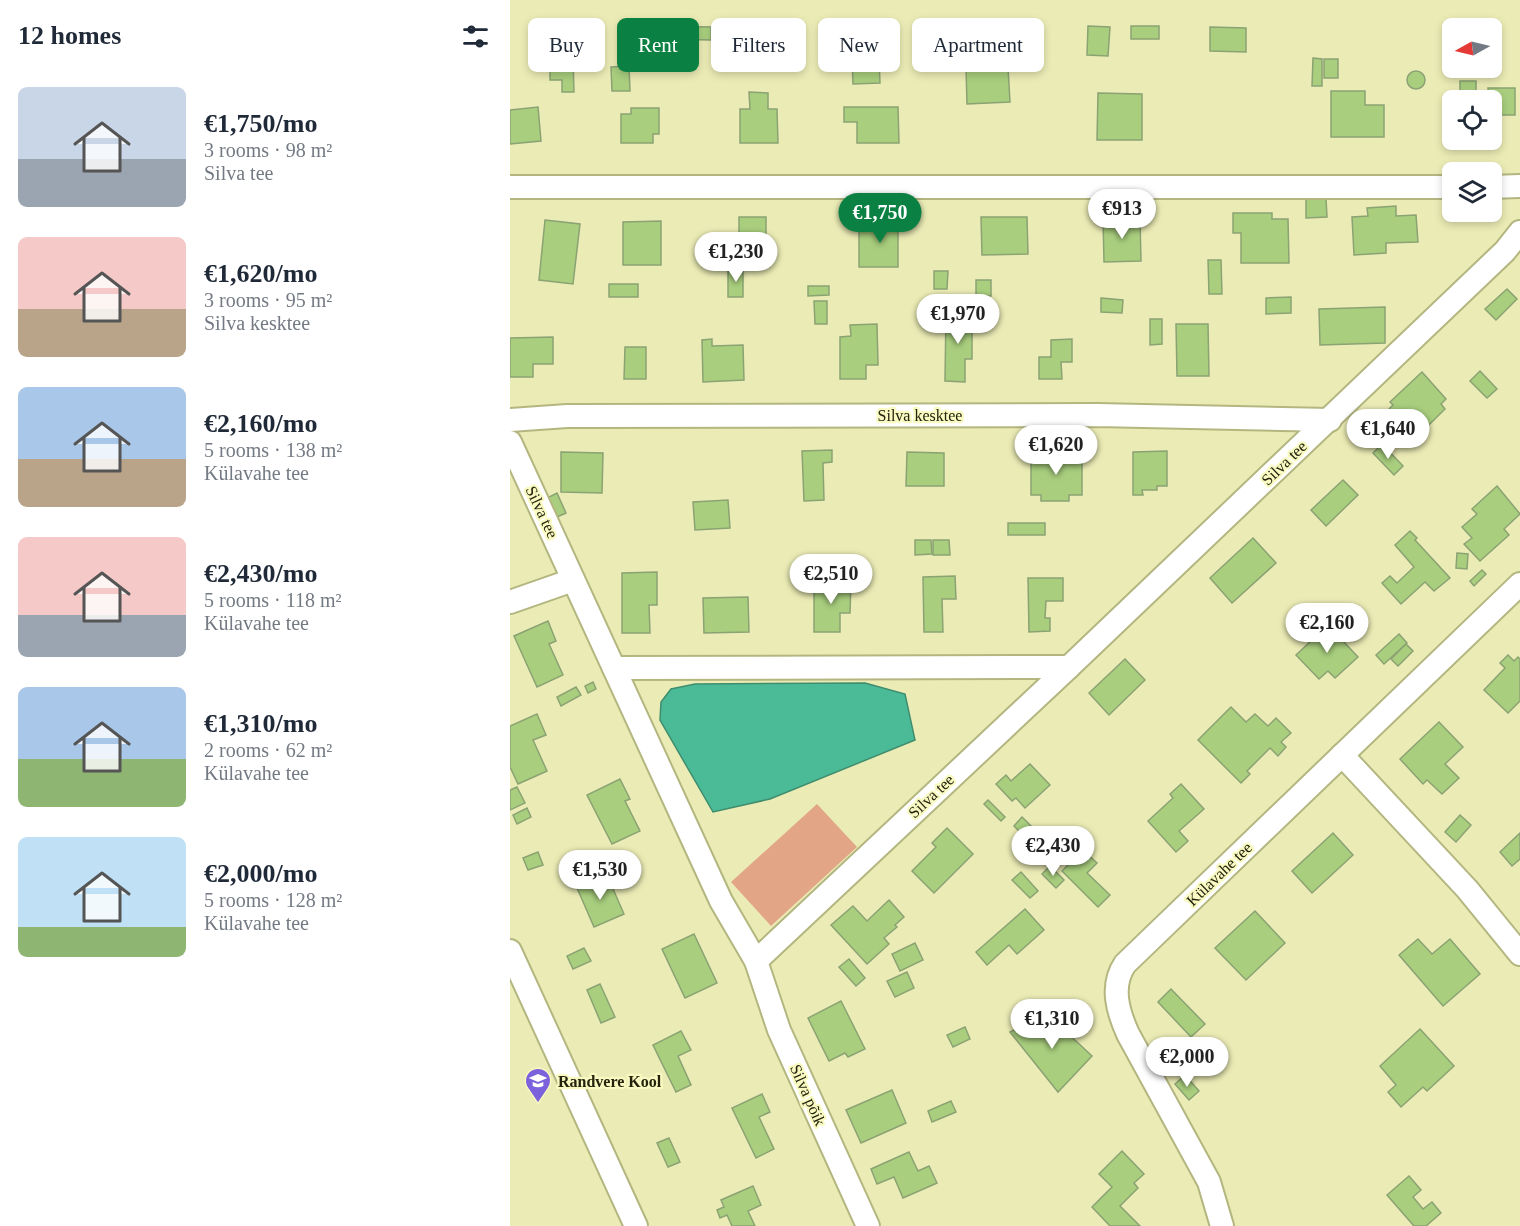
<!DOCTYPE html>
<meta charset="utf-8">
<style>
:root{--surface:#fff;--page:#f2f2f3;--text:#1f2937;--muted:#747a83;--accent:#0b8043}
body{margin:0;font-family:"Times New Roman",serif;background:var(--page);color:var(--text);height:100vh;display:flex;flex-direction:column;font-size:22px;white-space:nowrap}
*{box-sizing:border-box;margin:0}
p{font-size:20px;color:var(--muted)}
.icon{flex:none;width:33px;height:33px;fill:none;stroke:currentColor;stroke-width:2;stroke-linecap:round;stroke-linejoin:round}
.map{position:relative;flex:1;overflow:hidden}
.drawer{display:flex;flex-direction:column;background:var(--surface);width:510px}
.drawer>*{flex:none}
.guide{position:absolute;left:18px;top:18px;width:570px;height:54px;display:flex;gap:12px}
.needle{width:39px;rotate:262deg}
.buttons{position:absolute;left:932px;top:18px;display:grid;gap:12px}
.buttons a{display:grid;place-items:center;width:60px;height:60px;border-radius:9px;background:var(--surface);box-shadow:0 3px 9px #0003;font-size:30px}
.price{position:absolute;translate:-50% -51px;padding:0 14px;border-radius:21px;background:#fff;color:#222;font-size:20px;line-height:39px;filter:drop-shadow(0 2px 3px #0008)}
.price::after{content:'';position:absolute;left:50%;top:36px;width:18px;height:14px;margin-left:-9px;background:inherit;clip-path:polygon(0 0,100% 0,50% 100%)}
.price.on{background:var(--accent);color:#fff}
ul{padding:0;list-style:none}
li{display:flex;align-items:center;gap:18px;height:150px;padding:0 18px}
li span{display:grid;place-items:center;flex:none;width:168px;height:120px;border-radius:9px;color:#555}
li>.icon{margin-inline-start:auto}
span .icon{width:72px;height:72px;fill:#fffc;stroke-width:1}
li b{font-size:26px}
h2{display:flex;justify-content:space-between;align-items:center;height:72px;padding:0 18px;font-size:26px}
.tag{padding:0 21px;border-radius:9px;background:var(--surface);box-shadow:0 3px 9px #0003;font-size:21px;line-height:54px}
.tag.on{background:var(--accent);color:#fff}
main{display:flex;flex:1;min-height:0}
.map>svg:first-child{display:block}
</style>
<main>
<section class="drawer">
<h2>12 homes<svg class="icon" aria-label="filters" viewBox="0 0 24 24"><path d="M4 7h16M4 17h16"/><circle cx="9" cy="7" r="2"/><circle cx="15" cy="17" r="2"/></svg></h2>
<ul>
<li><span style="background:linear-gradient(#c9d6e8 60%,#9aa5b1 0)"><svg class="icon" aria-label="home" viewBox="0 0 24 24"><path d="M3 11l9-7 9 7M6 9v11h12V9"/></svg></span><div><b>€1,750/mo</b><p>3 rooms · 98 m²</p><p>Silva tee</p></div></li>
<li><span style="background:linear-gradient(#f6c9c9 60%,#b9a48a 0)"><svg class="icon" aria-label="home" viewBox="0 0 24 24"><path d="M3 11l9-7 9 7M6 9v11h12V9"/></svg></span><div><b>€1,620/mo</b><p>3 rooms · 95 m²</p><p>Silva kesktee</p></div></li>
<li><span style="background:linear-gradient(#a9c7e8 60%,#b9a48a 0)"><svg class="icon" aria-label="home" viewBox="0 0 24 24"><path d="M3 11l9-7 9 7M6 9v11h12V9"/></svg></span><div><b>€2,160/mo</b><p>5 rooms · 138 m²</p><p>Külavahe tee</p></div></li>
<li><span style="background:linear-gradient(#f6c9c9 65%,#9aa5b1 0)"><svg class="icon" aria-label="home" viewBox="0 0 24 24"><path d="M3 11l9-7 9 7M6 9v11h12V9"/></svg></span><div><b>€2,430/mo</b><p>5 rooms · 118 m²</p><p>Külavahe tee</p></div></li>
<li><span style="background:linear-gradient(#a9c7e8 60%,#8fb573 0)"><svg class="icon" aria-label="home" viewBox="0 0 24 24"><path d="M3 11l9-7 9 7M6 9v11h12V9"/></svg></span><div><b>€1,310/mo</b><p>2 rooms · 62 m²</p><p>Külavahe tee</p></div></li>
<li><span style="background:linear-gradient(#bfe0f5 75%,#8fb573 0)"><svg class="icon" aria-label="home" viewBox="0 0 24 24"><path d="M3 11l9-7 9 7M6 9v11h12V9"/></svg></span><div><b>€2,000/mo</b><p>5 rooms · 128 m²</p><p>Külavahe tee</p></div></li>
</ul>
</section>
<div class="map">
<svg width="1010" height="1226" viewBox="0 0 1010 1226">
<rect width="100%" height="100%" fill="#ebecb5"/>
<path fill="#e2a687" d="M307 804 347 847 261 926 221 882Z"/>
<path fill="#4bbb97" stroke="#3f8d6e" stroke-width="1.5" d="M355 683 395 694 405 740 260 799 203 812 150 720 151 702 161 689 185 684Z"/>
<g fill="#a9cf7e" stroke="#8ba273" stroke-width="1.5">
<path d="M151 26 201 27V40L150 39Z"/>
<path d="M578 26 600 27 598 56 577 55Z"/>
<rect x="621" y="26" width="28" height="13"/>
<path d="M700 27 736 28V52L700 51Z"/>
<path d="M470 34H495V46H533V59L520 60V65H509V60H495V63H470Z"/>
<path d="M267 42H285L286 62 267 63Z"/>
<rect x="246" y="50" width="15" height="10"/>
<path d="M803 58 812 59V86H802Z"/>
<path d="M54 59H63L64 92H52V80H40V63H54Z"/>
<path d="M342 59H369L370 83 343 84Z"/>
<rect x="814" y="59" width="14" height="19"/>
<path d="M119 66 120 91H102L101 67Z"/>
<path d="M498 67 500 102 457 104 456 68Z"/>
<circle cx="906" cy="80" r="9"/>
<path d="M950 81H966V99H979L978 88H1005V115H990L991 139H981V100H950Z"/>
<path d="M821 91H855V105H874V137H821Z"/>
<path d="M239 92 258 93V109H267L268 143H230V109H240Z"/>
<path d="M588 93 632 94V140H587Z"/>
<path d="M28 107 31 141 0 144V110Z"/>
<path d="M334 107H388L389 143H347V122H334Z"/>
<path d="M121 108H149V134H143V143H111V114H121Z"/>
<path d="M796 199H816L817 217 796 218Z"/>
<path d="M886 206V216L906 215 908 242 876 243V253L844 255 842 217 858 216 857 208Z"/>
<path d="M723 213H762V219H778L779 263H731V233H723Z"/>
<rect x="229" y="217" width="27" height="31"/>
<path d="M471 217H517L518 254 472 255Z"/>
<path d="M361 218H388V267H349V230H361Z"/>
<path d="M630 218 631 261 594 262 593 219Z"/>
<path d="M35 220 70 224 63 284 29 280Z"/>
<path d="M151 221V265H113V222Z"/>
<path d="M698 260H711L712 294H699Z"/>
<rect x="218" y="269" width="15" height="28"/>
<path d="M424 271H438L437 289H424Z"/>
<rect x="466" y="280" width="15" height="16"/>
<rect x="99" y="284" width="29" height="13"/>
<path d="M298 286H319V295L298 296Z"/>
<path d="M997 289 1007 299 986 320 975 309Z"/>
<path d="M781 297V313L756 314V298Z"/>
<path d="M591 298 613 300 612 313 591 312Z"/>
<path d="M304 301H317V324H305Z"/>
<path d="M875 307V343L810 345 809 309Z"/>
<path d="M436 312H462V359H455V382L435 381Z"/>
<path d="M640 319H652V344L640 345Z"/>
<path d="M367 324 368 365H356V379H330V337L341 336 340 325Z"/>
<path d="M666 324H698L699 376H667Z"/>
<path d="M43 337V364H23V377H0V338Z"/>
<path d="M202 339V346L233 345 234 380 193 382 192 340Z"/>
<path d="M562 339V362H551L552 379H529V357H541V340Z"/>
<path d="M115 347H136V379H114Z"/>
<path d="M970 371 987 389 977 398 960 381Z"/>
<path d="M912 372 936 399 931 404 935 409 916 428 911 422 904 428 898 422 890 428 875 413 883 405 880 402Z"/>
<path d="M872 444 893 466 884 475 863 453Z"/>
<path d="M322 450V462L313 463 314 500 294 501 292 451Z"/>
<path d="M657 451V486H647V490H632L633 495H623V452Z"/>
<path d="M51 452 93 453 92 493 51 492Z"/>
<path d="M397 452 434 453V486H396Z"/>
<path d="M533 452H558V457L572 456V495H559V501H531V495H521V457H533Z"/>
<path d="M833 480 848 495 816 526 801 510Z"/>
<path d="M987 486 1010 514 994 529 999 535 970 561 954 544 962 538 952 527 967 514 962 509Z"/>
<path d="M47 493 56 513 47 517 37 498Z"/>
<path d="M218 500 220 528 185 530 183 502Z"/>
<rect x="498" y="523" width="37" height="12"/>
<path d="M900 531 907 538 905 540 940 578 924 591 915 582 891 604 872 583 880 576 887 583 904 567 885 545Z"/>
<path d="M743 538 766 563 722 603 700 578Z"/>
<path d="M405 540H421L422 554 405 555Z"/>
<path d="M423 540H439L440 555H423Z"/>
<path d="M947 553 958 554 957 569 946 568Z"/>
<path d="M972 570 976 574 964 586 960 581Z"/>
<path d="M147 572V605H139L140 633H112V573Z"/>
<path d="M445 576 446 599H432L433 632H414L413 577Z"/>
<path d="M518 578H553V601H536L535 618H540V631L519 632Z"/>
<path d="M304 582H341L340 613H330V632H304Z"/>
<path d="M238 597 239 632 194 633 193 598Z"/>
<path d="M38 621 46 641 39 644 53 675 27 687 4 636Z"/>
<path d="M818 625 848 657 825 678 818 671 809 679 786 655Z"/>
<path d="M889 634 897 643 874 664 866 655Z"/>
<path d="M896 644 903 651 888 666 881 659Z"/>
<path d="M998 655 1004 661 1008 657 1010 659V701L998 713 974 690 995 668 990 663Z"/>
<path d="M615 659 635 680 599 715 579 693Z"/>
<path d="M83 682 86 689 78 693 75 686Z"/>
<path d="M66 687 71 695 51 706 47 697Z"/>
<path d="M721 707 736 722 745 714 758 726 766 718 781 733 771 742 776 747 768 756 760 748 737 771 740 774 731 783 688 740Z"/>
<path d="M27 714 36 735 23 740 37 771 8 784 0 767V726Z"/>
<path d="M929 722 953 747 935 764 949 778 932 794 917 780 913 784 890 759Z"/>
<path d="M520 764 540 785 515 808 506 798 502 801 486 784 496 775 501 781Z"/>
<path d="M110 779 120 799 115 801 130 831 102 844 77 795Z"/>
<path d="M671 784 694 809 669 831 678 841 666 852 638 821 663 798 660 794Z"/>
<path d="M7 787 15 803 0 810V790Z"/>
<path d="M478 800 495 817 491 821 474 804Z"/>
<path d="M17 808 21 817 7 824 3 815Z"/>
<path d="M950 815 961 825 946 842 935 832Z"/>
<path d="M512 817 525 830 516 838 504 826Z"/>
<path d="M437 828 463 854 424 893 402 871 426 847 422 843Z"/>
<path d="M823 833 843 855 802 893 782 871Z"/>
<path d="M1010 833V859L1002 866 990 852Z"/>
<path d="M510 837 526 854 521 859 505 842Z"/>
<path d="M573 850 587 863 577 873 600 895 588 907 552 871Z"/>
<path d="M28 852 33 865 18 870 13 858Z"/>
<path d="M74 858 78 868 58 877 54 866Z"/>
<path d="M540 866 554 880 546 888 532 874Z"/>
<path d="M511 872 528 891 520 898 502 880Z"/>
<path d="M97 875 114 914 84 927 67 888Z"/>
<path d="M379 900 394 917 385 925 387 927 374 938 379 944 357 964 321 925 343 906 357 921Z"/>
<path d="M515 909 534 930 507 954 499 945 477 965 466 952Z"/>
<path d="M745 911 775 943 736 980 705 948Z"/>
<path d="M184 934 207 983 175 998 152 949Z"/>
<path d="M908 939 922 954 940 939 970 974 933 1006 889 955Z"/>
<path d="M405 943 413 960 390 971 382 954Z"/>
<path d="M74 948 81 961 63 969 57 956Z"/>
<path d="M339 959 355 978 346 986 329 967Z"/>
<path d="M397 972 404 988 385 997 377 981Z"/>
<path d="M90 984 105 1017 91 1023 77 990Z"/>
<path d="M661 989 695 1024 681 1037 648 1002Z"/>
<path d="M331 1001 355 1049 338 1057 335 1053 319 1061 298 1018Z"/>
<path d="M537 1014 582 1056 548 1092 500 1032Z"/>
<path d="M455 1027 460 1039 443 1047 437 1035Z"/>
<path d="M910 1029 944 1066 917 1091 913 1087 891 1107 878 1092 886 1085 870 1066Z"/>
<path d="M171 1031 181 1050 168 1056 181 1085 166 1092 143 1045Z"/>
<path d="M675 1075 689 1091 679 1100 665 1084Z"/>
<path d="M382 1090 396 1123 351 1143 336 1110Z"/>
<path d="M252 1094 260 1112 249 1117 264 1149 246 1158 222 1108Z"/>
<path d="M441 1101 446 1112 422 1122 418 1111Z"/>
<path d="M159 1138 170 1162 158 1167 147 1143Z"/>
<path d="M612 1151 634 1174 624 1183 628 1188 610 1206 630 1226H600L582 1207 602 1187 589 1174Z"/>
<path d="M399 1152 408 1171 419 1166 427 1183 393 1198 384 1177 367 1184 361 1169Z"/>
<path d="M899 1176 911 1190 903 1197 913 1209 922 1202 931 1213 916 1226H904L877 1195Z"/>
<path d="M243 1186 251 1205 238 1211 245 1226H222L217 1215 210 1218 207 1210 214 1207 211 1200Z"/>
</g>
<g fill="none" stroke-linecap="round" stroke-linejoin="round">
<defs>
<g id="minor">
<path d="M0 187H942"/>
<path d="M981 187 1010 186"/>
<path d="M0 420 57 416 587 415 820 420"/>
<path d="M0 442 211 901 246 961 559 667 995 251 1010 232"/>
<path d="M0 602 63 580"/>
<path d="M104 668 559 667"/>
<path d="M832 755 957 889 1010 954"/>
<path d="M0 951 126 1226"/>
<path d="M246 961 269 1030 358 1226"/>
<path d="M712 1226 699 1182 618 1034C608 1012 600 986 615 964L1010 584"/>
</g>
</defs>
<use href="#minor" stroke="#b4b680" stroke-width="26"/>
<use href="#minor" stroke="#fff" stroke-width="22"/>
</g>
<defs>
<symbol id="school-pin" viewBox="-11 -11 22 30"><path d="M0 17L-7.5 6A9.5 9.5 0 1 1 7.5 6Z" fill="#7b61dc" stroke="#f8fac1"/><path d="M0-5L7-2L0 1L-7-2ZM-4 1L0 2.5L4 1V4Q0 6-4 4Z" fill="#fff"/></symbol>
</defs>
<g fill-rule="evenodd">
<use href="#school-pin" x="13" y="1066" width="30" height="40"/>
</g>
<g text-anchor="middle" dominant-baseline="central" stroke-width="4.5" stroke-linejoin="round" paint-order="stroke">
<g font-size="16" fill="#23230e" stroke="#f8fac1">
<text x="410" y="415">Silva kesktee</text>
<text transform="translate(774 463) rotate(-44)">Silva tee</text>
<text transform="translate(32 512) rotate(65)">Silva tee</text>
<text transform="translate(421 796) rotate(-43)">Silva tee</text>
<text transform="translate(709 874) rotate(-44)">Külavahe tee</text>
<text transform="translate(298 1095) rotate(66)">Silva põik</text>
</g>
<g font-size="16" font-weight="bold" fill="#23230e" stroke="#f8fac1" text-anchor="start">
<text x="48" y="1081">Randvere Kool</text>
</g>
</g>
</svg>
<div class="buttons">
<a><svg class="needle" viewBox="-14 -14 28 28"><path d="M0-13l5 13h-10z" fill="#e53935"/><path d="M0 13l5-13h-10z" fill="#747a83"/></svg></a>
<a><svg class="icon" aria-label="locate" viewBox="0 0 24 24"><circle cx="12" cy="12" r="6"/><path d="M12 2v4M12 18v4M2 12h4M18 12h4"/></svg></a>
<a><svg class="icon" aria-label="layers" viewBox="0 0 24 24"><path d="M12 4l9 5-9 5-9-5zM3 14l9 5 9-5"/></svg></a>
</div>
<b class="price" style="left:612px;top:240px">€913</b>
<b class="price on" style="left:370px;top:244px">€1,750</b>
<b class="price" style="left:226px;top:283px">€1,230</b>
<b class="price" style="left:448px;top:345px">€1,970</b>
<b class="price" style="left:878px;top:460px">€1,640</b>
<b class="price" style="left:546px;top:476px">€1,620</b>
<b class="price" style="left:321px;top:605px">€2,510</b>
<b class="price" style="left:817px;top:654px">€2,160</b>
<b class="price" style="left:543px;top:877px">€2,430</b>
<b class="price" style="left:90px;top:901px">€1,530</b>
<b class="price" style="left:542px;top:1050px">€1,310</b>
<b class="price" style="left:677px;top:1088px">€2,000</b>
<div class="guide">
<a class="tag">Buy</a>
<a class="tag on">Rent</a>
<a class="tag">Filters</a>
<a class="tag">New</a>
<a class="tag">Apartment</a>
</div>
</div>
</main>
